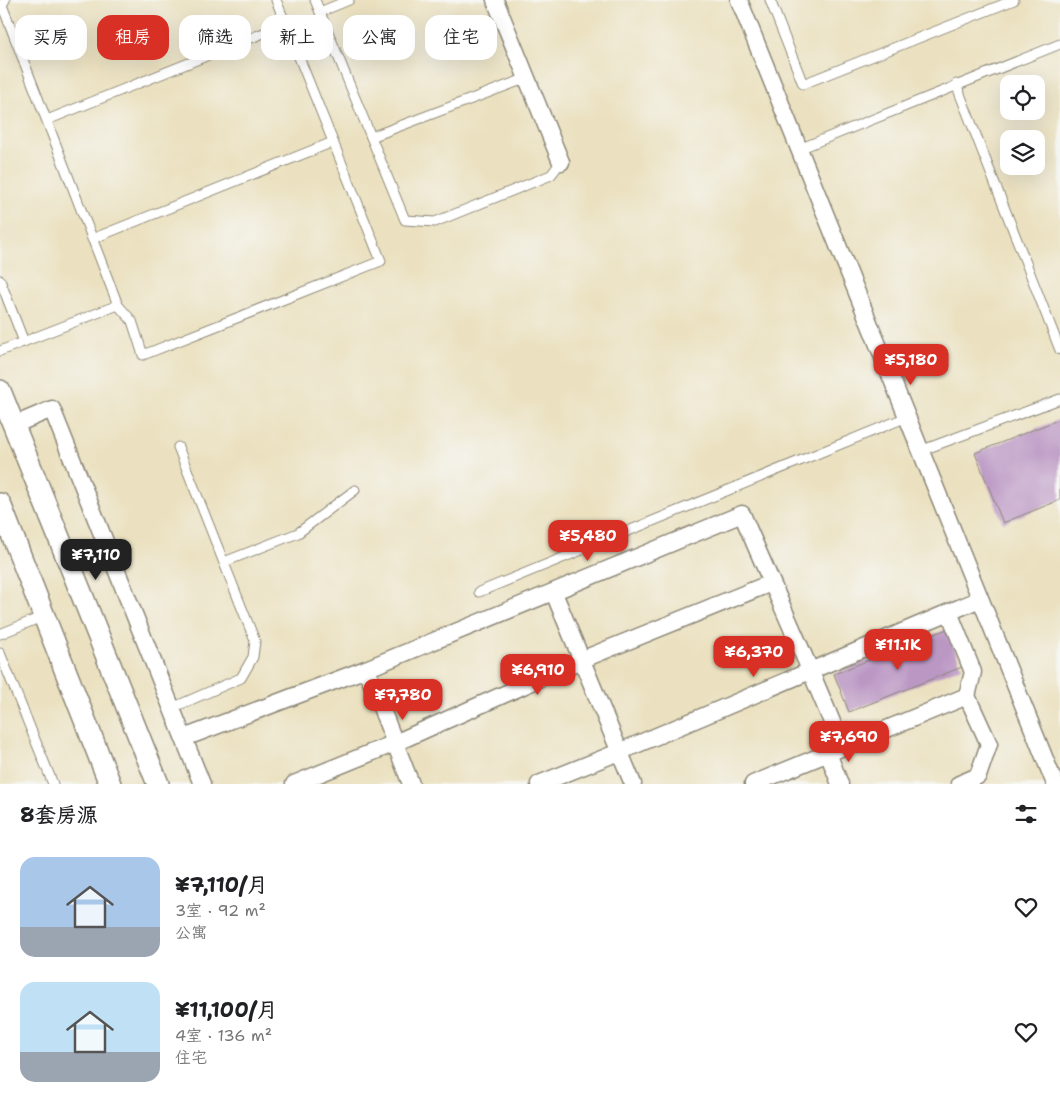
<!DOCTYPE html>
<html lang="zh">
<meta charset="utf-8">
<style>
:root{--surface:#fff;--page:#f6f6f6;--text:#202124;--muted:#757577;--accent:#d93025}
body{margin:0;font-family:"Shantell Sans","LXGW WenKai TC",sans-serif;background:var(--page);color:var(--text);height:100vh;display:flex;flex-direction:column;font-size:19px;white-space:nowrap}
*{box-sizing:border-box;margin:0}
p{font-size:16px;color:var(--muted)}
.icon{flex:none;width:28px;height:28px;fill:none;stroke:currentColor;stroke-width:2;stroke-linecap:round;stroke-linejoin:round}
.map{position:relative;height:784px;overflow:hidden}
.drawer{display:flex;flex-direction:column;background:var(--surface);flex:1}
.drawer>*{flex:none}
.top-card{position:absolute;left:15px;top:15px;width:500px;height:45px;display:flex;gap:10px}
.controls{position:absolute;left:1000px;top:75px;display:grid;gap:10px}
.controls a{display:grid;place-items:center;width:45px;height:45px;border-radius:10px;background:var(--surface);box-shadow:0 5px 20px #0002;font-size:25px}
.price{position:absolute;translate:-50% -42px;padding:0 11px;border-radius:10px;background:var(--accent);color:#fff;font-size:16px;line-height:32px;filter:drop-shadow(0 1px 2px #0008)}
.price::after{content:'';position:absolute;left:50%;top:30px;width:15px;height:11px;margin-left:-8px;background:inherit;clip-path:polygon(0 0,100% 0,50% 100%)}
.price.active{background:#222;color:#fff}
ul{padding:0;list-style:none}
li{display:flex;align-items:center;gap:15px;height:125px;padding:0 20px}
li span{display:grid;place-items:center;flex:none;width:140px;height:100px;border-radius:15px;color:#555}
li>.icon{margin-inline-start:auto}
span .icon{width:60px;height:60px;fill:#fffc;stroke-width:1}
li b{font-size:21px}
h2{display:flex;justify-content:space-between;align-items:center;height:60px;padding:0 20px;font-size:21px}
.tag{padding:0 18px;border-radius:15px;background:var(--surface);box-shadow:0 5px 20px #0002;font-size:18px;line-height:45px}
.tag.active{background:var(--accent);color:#fff}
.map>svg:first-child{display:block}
</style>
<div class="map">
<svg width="1060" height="784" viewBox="0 0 1060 784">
<rect width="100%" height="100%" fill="#f6f6f2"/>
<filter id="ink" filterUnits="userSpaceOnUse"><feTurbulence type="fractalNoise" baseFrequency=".02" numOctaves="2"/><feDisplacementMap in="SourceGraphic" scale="10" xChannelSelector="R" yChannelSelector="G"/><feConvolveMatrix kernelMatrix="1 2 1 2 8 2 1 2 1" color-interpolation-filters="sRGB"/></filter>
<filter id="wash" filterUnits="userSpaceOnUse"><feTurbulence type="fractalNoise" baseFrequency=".0096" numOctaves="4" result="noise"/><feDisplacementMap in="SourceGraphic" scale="20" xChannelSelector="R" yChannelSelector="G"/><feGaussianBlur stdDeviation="1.12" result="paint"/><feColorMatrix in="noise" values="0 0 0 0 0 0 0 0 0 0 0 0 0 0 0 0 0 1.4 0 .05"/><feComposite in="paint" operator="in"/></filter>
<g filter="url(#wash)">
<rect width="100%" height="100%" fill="#ebe1c0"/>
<g id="blocks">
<g fill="#bb97c4">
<path d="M1060 419V500L1003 523 975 453Z"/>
<path d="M947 629 962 667 849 712 834 674Z"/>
</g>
</g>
</g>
<g filter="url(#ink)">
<use href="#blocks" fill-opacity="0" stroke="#8b8676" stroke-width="1"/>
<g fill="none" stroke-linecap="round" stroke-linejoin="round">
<defs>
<g id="service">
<path d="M315 0 405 220 435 222 551 175 561 162"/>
<path d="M770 0 803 84 1014 0"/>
<path d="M320 12 349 0"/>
<path d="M956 84 1060 350"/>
<path d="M47 120 286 24"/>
<path d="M371 137 527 78"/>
<path d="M799 149 1060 44"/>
<path d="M92 239 333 142"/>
<path d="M0 280 24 342"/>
<path d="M118 305 132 321 143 355 381 261 276 0"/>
<path d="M0 351 118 305 2 5 5 0"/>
<path d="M920 451 1060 399"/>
<path d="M224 562 298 533 355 490"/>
<path d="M479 592 907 417"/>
<path d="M0 634 44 616"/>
<path d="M0 653 53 784"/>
<path d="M172 708 241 678 253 657 255 641 178 447"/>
</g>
<g id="minor">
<path d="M495 0 561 162"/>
<path d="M739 0 1055 784"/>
<path d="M14 425 52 409 202 784"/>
<path d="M554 593 633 784"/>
<path d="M949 612 973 672 967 696"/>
<path d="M366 669 411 784"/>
<path d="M184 738 366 669 742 514C775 592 811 668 842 747"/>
<path d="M828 753 840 784"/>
<path d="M294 784 395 743 581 660 771 583"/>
<path d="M539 784 619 752 980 599"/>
<path d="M753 784 967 696 989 744 978 776 959 784"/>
</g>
<g id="tertiary">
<path d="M0 391 158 784"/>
<path d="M0 504 110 784"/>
</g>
</defs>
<use href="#service" stroke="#8b8676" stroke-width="11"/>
<use href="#minor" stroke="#8b8676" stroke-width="19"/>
<use href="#tertiary" stroke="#8b8676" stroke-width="24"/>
<use href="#service" stroke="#fff" stroke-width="9"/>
<use href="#minor" stroke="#fff" stroke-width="16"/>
<use href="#tertiary" stroke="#fff" stroke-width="21"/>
</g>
</g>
</svg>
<div class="controls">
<a><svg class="icon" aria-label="locate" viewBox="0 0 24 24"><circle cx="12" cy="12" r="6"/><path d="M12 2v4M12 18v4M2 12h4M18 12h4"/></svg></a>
<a><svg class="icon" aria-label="layers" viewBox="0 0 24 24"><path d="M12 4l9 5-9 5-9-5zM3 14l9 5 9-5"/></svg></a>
</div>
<b class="price" style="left:911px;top:386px">¥5,180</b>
<b class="price" style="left:588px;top:562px">¥5,480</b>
<b class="price active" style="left:96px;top:581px">¥7,110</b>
<b class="price" style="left:898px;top:671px">¥11.1K</b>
<b class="price" style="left:754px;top:678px">¥6,370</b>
<b class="price" style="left:538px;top:696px">¥6,910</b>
<b class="price" style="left:403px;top:721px">¥7,780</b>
<b class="price" style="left:849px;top:763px">¥7,690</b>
<div class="top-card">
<a class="tag">买房</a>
<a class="tag active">租房</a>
<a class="tag">筛选</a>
<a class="tag">新上</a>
<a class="tag">公寓</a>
<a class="tag">住宅</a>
</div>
</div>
<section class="drawer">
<h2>8套房源<svg class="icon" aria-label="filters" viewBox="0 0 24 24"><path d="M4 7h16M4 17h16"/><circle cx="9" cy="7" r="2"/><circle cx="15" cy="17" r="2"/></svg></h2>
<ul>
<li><span style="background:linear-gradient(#a9c7e8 70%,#9aa5b1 0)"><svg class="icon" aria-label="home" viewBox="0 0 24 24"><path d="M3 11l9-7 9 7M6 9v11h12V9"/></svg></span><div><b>¥7,110/月</b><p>3室 · 92 m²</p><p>公寓</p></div><svg class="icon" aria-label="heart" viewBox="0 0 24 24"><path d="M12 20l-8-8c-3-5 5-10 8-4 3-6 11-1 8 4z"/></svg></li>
<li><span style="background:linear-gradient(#bfe0f5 70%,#9aa5b1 0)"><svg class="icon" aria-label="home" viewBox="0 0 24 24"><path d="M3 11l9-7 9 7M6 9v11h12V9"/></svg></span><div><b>¥11,100/月</b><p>4室 · 136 m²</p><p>住宅</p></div><svg class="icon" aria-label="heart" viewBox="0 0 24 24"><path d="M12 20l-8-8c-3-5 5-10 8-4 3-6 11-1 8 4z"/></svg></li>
</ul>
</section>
